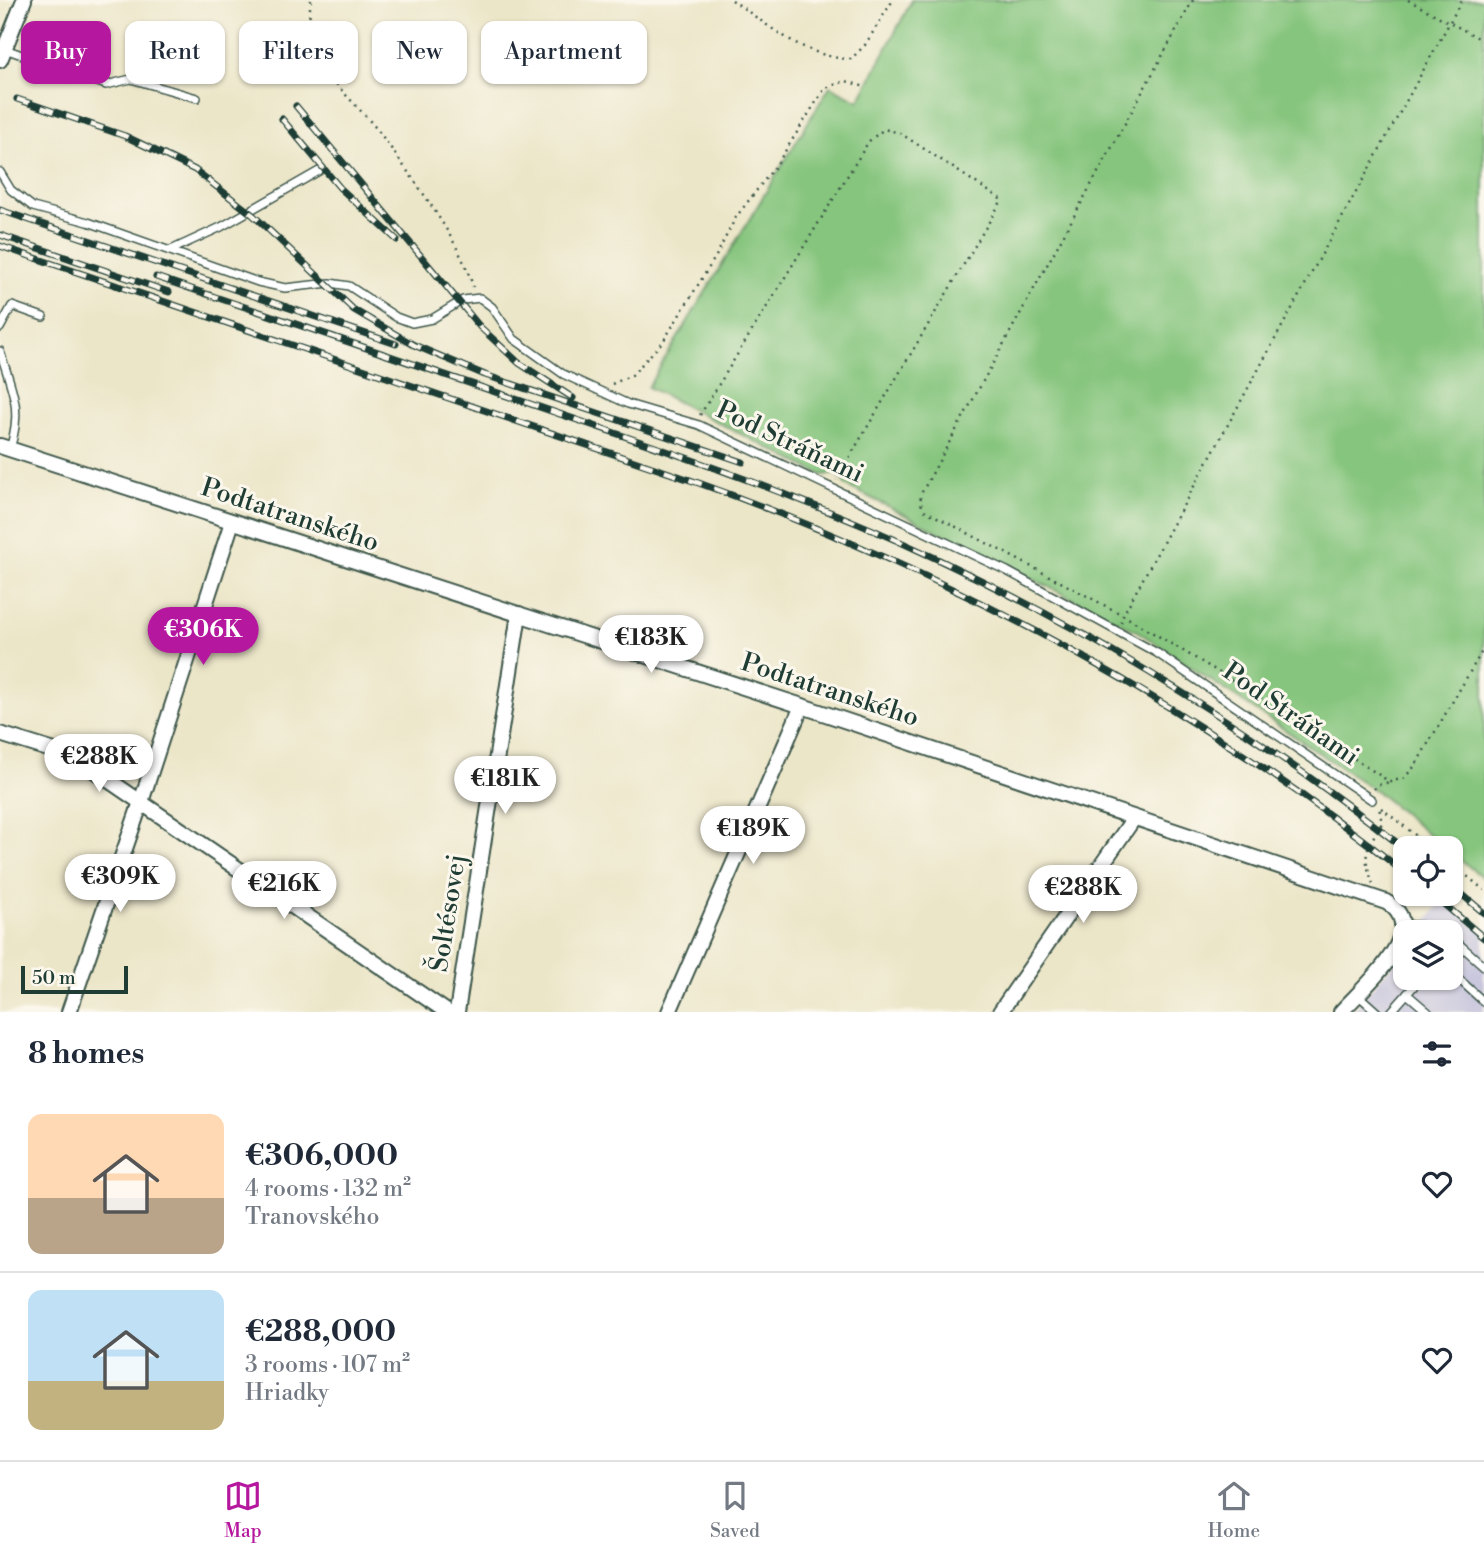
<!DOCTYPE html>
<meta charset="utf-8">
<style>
:root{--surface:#fff;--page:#f2f2f3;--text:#1f2937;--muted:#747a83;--line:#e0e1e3;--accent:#b5179e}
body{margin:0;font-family:"Libre Bodoni",serif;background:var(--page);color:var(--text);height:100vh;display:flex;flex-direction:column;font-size:26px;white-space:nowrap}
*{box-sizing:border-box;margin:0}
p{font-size:23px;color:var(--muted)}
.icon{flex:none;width:38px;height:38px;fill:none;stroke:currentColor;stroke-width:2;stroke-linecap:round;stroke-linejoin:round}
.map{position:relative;height:1012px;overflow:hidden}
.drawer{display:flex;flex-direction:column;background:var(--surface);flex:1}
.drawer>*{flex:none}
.hud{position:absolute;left:21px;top:21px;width:700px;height:63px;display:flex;gap:14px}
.controls{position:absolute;left:1393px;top:836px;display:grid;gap:14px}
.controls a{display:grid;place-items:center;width:70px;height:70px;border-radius:14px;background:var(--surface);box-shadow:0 2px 5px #0004;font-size:35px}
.scale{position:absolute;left:21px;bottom:18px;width:107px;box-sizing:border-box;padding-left:7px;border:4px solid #1f3d34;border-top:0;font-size:19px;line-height:24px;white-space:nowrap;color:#1f3d34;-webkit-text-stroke:5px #fbf7ec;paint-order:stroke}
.price{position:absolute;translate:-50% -60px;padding:0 16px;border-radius:24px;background:#fff;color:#222;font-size:23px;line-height:46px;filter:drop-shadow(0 2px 4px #0008)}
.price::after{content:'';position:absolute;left:50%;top:42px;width:21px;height:16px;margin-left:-10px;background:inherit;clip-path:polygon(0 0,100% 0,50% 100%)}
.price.on{background:var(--accent);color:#fff}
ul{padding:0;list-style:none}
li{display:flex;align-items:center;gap:21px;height:175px;padding:0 28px}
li+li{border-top:2px solid var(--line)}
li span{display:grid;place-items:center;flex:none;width:196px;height:140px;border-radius:14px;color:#555}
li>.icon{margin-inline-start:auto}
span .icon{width:84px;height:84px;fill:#fffc;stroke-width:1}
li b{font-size:30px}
h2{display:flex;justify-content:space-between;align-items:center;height:84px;padding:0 28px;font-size:30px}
.chip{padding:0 24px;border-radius:14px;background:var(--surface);box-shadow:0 2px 5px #0004;font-size:24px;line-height:63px}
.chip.on{background:var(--accent);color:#fff}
.tab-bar{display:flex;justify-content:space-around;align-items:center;height:98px;border-top:2px solid var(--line);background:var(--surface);font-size:19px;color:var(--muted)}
.tab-bar a{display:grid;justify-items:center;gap:4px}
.tab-bar .on{color:var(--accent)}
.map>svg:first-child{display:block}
</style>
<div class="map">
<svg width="1484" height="1012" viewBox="0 0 1484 1012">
<rect width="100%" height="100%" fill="#fbf7ec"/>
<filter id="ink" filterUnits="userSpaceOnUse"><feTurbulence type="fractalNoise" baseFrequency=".0143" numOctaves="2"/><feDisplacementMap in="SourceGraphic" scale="14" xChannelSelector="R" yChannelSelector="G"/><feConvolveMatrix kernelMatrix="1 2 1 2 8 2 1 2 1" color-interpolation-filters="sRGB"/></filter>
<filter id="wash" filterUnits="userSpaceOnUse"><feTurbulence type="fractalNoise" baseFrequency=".00686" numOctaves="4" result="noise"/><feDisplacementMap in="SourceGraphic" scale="28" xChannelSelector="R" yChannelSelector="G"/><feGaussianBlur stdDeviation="1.57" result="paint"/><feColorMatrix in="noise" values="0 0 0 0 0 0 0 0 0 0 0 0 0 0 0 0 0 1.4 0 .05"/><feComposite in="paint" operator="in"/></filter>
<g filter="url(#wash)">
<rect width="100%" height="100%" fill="#ece6c9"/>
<path fill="#c3c1db" d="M1444 898 1484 933V1012H1352L1405 949V978H1451V933H1418Z"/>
<path fill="#85c57d" stroke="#528158" stroke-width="2" d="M912 0H1484V878L1451 853V849H1446L1376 791 1137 631 845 485C840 474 834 473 822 475L648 387 830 86 859 101Z"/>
</g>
<g filter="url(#ink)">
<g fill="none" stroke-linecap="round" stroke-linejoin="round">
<defs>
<g id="lane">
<path d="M5 49 106 85 131 79 197 98"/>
<path d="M0 172 11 190 33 207 88 222 258 282 285 288 330 283 349 286 396 317 412 323 432 319 463 300 480 298 492 307 514 339 563 374 628 404 699 425 1007 571 1157 653 1372 800"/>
<path d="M171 250 221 227 319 171"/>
<path d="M0 328 12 306 43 317"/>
<path d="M0 351C12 391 23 407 10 449"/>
<path d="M1403 924 1434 927 1445 933"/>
<path d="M1451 937 1484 966"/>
<path d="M1451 972 1484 1002"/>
<path d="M1407 994 1428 1012"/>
<path d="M1358 995 1377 1012"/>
<path d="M1391 1012 1421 978"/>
</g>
<g id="street">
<path d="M0 60 24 0"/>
<path d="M0 446 802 706 1386 902C1434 929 1362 988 1341 1012"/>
<path d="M0 734 61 753 85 764 447 1012"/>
<path d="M69 1012 141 802 232 522"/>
<path d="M457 1012 519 614"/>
<path d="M669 1012 802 706"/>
<path d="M1000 1012 1134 818"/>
</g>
</defs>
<use href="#lane" stroke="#3e564a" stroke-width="10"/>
<use href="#street" stroke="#3e564a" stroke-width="18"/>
<g stroke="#3e564a" stroke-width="2.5" stroke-dasharray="2 5" stroke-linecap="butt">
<path d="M311 0C300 68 352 93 385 140 413 179 461 242 473 287"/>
<path d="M732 0C768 25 805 58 851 59L865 45 893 0"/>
<path d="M1193 0 922 492 920 501 924 510 1123 615 1252 692 1390 782 1404 778 1415 766 1484 648"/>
<path d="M1408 0 1484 41"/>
<path d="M612 384 632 375 664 340 716 256 736 217 777 164 825 88 846 81 865 87"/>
<path d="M700 415 869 141 884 129 900 133 1002 200 836 480"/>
<path d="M1121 623 1123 615 1462 0"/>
<path d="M1374 789 1377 785 1390 782"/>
<path d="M1381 808 1433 849"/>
<path d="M1451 863 1484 890"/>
<path d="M1373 884C1362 853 1365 851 1382 823L1379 807"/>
</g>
<use href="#lane" stroke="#fff" stroke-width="7"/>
<use href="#street" stroke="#fff" stroke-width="14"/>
<defs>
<g id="rail">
<path d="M17 99 125 136 195 170 253 215 354 310 414 345 485 375 743 462"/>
<path d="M296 106 480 327 519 363 573 398"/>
<path d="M282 119 340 188 397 240"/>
<path d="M0 210 396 344"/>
<path d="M0 235 169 292"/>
<path d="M0 246 696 482C951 573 1193 703 1405 873"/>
<path d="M156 277C288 321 419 366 551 411 680 455 810 499 933 557 1101 636 1259 734 1405 849"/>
<path d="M1451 885 1484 913"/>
<path d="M1432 894 1484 938"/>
</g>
</defs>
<use href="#rail" stroke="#1f3d34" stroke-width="7"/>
<use href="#rail" stroke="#fbf7ec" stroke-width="4.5" stroke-dasharray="13" stroke-linecap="butt"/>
</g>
</g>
<g text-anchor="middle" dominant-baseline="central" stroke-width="6" stroke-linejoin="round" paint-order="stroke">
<g font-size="26" fill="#1f3d34" stroke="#fbf7ec">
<text transform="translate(790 442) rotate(25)">Pod Stráňami</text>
<text transform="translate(290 515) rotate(18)">Podtatranského</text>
<text transform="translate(830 690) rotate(18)">Podtatranského</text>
<text transform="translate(1291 714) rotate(35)">Pod Stráňami</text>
<text transform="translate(448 913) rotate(-81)">Šoltésovej</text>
</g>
</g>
</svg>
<div class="controls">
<a><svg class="icon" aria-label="locate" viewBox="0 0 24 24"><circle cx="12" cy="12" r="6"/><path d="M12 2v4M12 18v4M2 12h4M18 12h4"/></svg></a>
<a><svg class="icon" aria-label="layers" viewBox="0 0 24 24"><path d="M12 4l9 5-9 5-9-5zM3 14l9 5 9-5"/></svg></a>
</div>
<div class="scale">50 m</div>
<b class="price on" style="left:203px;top:667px">€306K</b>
<b class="price" style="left:651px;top:675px">€183K</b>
<b class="price" style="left:99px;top:794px">€288K</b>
<b class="price" style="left:505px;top:816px">€181K</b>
<b class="price" style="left:753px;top:866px">€189K</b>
<b class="price" style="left:120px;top:914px">€309K</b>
<b class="price" style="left:284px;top:921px">€216K</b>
<b class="price" style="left:1083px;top:925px">€288K</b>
<div class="hud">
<a class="chip on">Buy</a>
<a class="chip">Rent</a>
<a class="chip">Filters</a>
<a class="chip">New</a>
<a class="chip">Apartment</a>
</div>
</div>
<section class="drawer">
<h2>8 homes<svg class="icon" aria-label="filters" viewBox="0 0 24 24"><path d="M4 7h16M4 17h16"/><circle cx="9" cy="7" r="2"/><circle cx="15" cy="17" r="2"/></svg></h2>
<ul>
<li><span style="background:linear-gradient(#ffd9b3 60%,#b9a48a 0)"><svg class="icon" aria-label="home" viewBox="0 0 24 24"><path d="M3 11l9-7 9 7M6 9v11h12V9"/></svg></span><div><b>€306,000</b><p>4 rooms · 132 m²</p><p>Tranovského</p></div><svg class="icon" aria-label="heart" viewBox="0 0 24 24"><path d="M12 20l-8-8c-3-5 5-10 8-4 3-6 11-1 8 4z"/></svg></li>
<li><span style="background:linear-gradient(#bfe0f5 65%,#c2b280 0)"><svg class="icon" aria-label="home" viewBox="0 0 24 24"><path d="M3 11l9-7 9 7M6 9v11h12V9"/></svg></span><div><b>€288,000</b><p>3 rooms · 107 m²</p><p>Hriadky</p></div><svg class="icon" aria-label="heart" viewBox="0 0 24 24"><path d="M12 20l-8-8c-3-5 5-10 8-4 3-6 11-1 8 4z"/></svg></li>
</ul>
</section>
<nav class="tab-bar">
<a class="on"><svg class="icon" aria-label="map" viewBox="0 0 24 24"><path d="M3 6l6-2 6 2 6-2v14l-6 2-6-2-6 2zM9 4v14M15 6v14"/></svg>Map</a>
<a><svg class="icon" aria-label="saved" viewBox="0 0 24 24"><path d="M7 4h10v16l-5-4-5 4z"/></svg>Saved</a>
<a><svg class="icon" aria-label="home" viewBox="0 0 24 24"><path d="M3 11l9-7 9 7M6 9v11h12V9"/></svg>Home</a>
</nav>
